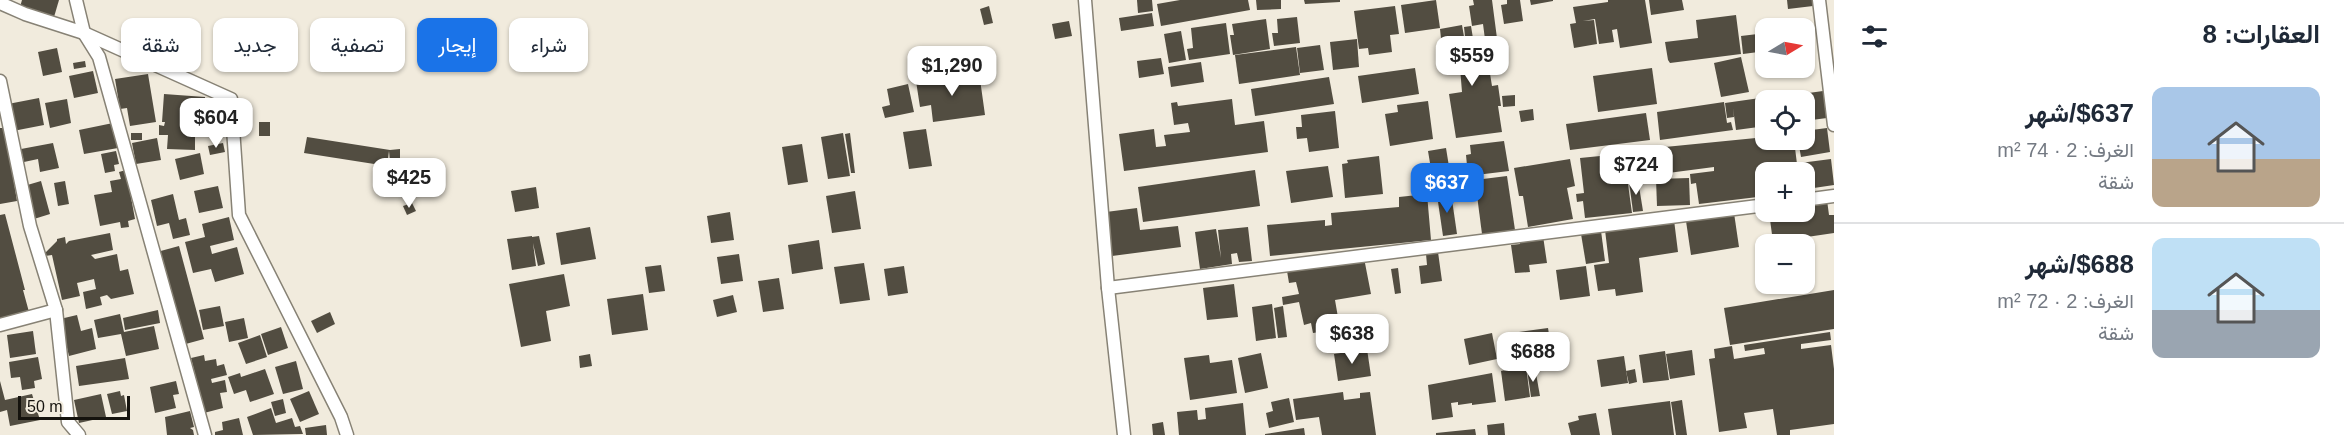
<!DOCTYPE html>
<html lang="ar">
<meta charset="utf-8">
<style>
:root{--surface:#fff;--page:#f6f6f7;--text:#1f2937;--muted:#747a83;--line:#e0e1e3;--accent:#1a73e8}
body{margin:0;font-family:Arial,Vazirmatn,sans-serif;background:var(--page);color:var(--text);direction:rtl;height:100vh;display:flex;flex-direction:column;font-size:22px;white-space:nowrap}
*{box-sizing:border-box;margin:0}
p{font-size:20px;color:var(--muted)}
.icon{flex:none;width:33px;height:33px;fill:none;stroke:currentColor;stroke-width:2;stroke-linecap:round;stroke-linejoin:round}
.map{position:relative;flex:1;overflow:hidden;direction:ltr}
.sheet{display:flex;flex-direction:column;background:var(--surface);width:510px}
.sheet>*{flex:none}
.hud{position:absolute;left:18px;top:18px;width:570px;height:54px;direction:rtl;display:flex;gap:12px}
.needle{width:39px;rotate:80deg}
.fabs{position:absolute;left:1755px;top:18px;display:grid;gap:12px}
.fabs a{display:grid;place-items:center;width:60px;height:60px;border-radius:12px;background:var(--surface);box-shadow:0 2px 4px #0004;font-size:30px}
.scale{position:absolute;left:18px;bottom:15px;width:112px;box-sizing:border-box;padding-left:6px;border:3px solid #15130e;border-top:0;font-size:16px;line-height:21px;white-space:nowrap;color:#15130e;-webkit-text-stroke:4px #f1ebdd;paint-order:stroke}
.price{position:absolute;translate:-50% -51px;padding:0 14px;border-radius:12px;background:#fff;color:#222;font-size:20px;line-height:39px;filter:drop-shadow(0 2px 3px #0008)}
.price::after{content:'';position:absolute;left:50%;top:36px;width:18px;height:14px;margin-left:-9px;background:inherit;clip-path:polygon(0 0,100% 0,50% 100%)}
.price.active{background:var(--accent);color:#fff}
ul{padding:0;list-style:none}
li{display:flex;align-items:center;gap:18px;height:150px;padding:0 24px}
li+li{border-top:2px solid var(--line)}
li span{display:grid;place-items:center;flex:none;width:168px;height:120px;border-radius:12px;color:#555}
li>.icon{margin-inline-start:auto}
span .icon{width:72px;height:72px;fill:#fffc;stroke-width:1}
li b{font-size:26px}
h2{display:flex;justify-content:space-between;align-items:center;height:72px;padding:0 24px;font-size:26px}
.pill{padding:0 21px;border-radius:12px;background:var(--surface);box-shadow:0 2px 4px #0004;font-size:21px;line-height:54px}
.pill.active{background:var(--accent);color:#fff}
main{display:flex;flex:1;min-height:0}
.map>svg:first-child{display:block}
</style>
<main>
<section class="sheet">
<h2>العقارات: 8<svg class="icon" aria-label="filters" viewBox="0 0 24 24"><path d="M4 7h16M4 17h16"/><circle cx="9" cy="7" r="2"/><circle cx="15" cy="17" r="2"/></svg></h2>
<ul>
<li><span style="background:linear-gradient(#a9c7e8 60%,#b9a48a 0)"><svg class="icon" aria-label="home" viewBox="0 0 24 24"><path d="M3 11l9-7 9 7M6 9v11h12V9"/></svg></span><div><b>$637/شهر</b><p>الغرف: 2 · 74 m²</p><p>شقة</p></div></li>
<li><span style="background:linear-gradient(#bfe0f5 60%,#9aa5b1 0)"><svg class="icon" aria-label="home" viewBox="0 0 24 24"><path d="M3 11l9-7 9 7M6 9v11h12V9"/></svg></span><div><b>$688/شهر</b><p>الغرف: 2 · 72 m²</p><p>شقة</p></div></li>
</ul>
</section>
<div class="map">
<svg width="1834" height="435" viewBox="0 0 1834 435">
<rect width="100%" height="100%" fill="#f1ebdd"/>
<g fill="#524d41">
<path d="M22 0H59L54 17 20 7Z"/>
<path d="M1137 0H1152L1153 11 1138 13Z"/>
<path d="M1180 0H1248L1250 10 1161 26 1157 4Z"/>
<path d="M1256 0H1281V9L1257 10Z"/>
<path d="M1304 0H1340V2L1305 4Z"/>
<path d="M1436 0 1440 28 1405 33 1401 5Z"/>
<path d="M1473 0H1492L1498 46 1486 47 1483 24 1472 26 1469 6 1474 5Z"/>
<path d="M1507 0H1520L1523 21 1504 24 1501 5 1507 4Z"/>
<path d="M1530 0H1553V1L1531 5Z"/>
<path d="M1608 0H1645L1652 43 1620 48 1617 29 1612 30 1614 42 1599 44 1595 19 1583 21 1594 20 1597 44 1574 48 1570 24 1576 23 1573 7 1608 2Z"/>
<path d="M1649 0H1682L1684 10 1651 15Z"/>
<path d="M1787 0H1812L1813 6 1788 9Z"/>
<path d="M989 6 993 23 984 25 980 9Z"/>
<path d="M1395 6 1399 34 1390 35 1392 52 1369 55 1368 48 1359 49 1354 11Z"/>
<path d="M1152 13 1154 26 1121 31 1119 18Z"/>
<path d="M1736 15 1741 54 1670 63 1668 60 1665 42 1698 38 1696 20Z"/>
<path d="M1297 17 1300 43 1274 46 1272 33H1278L1277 19Z"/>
<path d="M1266 19 1270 49 1233 55 1230 35H1234L1232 24Z"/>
<path d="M1069 21 1072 36 1055 39 1052 24Z"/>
<path d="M1226 23 1230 54 1189 60 1187 49 1193 48 1191 28Z"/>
<path d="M1462 25 1467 54 1464 27 1471 26 1476 57 1487 55 1492 86 1498 85 1501 106H1498L1502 132 1456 138 1449 94 1462 92 1459 55 1443 57 1440 29Z"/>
<path d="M1813 30 1815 43 1804 44V31Z"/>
<path d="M1181 31 1186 60 1169 63 1164 34Z"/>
<path d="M1766 33V51L1743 54 1741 36Z"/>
<path d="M1357 39 1359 67 1333 70 1330 42Z"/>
<path d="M1320 45 1324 70 1300 73 1297 48Z"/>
<path d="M1296 47 1300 75 1239 84 1235 55Z"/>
<path d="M57 48 62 72 43 76 38 52Z"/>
<path d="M226 56 242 57 241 68 225 67Z"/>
<path d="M1741 57 1749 92 1721 97 1714 63Z"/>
<path d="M1161 58 1164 74 1139 78 1137 61Z"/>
<path d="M85 61 86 67 74 69 73 63Z"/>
<path d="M1201 62 1204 82 1171 87 1168 67Z"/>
<path d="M1415 68 1419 94 1362 103 1358 76Z"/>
<path d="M1652 68 1657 104 1598 112 1593 76Z"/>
<path d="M93 71 98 93 74 98 69 76Z"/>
<path d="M979 72 985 115 933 122 931 105 920 107 916 81Z"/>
<path d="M148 74 156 122 130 126 127 108 120 109 115 79Z"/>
<path d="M1329 77 1334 104 1255 116 1251 89Z"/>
<path d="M908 84 914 112 885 118 882 107 890 105 887 89Z"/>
<path d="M1823 91 1827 118 1804 121V100H1795L1794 95Z"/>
<path d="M164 94 205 97V103H215V108H220L219 136H207V132H190V135H195V150L167 149 168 135H159V125L164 126 165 122H162Z"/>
<path d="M1515 95V106L1503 107 1502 96Z"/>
<path d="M1790 95 1791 100H1776V97Z"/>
<path d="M1774 96 1775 100H1766V126L1736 130 1733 108 1734 117 1727 118 1725 103Z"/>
<path d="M39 98 44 125 13 131 8 104Z"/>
<path d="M67 99 71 123 50 128 45 103Z"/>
<path d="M1232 99 1235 125 1264 121 1268 152 1124 171 1119 134 1154 129 1156 147 1166 146 1164 135 1190 132 1188 123 1174 125 1171 103 1177 102 1178 106Z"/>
<path d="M1428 101 1433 139 1390 146 1385 114 1398 112 1397 105Z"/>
<path d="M1724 102 1727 123 1731 122 1733 130 1660 140 1657 112Z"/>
<path d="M1533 109 1534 120 1521 122 1519 111Z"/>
<path d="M1335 111 1339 148 1309 152 1307 138 1297 139 1296 127H1302L1301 115Z"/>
<path d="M1646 113 1650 140 1570 150 1566 124Z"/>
<rect x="259" y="122" width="11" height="14"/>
<path d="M113 123 118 148 84 154 79 130Z"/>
<path d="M0 128H5L17 201 0 204Z"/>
<path d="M1827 128 1830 152 1801 157 1798 140H1804V131Z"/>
<path d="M926 129 932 166 909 169 903 132Z"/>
<rect x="131" y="133" width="11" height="7"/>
<path d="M843 133 850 176 828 179 821 137Z"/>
<path d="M850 133 855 173H851L845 134Z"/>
<path d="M307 137 390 150 400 149V161H390L389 151 387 166 304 153Z"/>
<path d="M1766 137V140H1794L1798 172H1766V196L1699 204 1696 183 1691 184 1690 174 1714 171V167L1668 173 1665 147Z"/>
<path d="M157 138 161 160 136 164 132 143Z"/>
<path d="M1504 141 1509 171 1468 176 1466 155 1471 154 1470 145Z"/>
<path d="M53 143 59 168 40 172 38 159 24 162 21 149Z"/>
<path d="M223 143 225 152 210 155 208 146Z"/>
<path d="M802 144 808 182 788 185 782 147Z"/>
<path d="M1446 148 1451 179 1443 180 1442 174 1432 175 1428 151Z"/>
<path d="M116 151 119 164 114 165 115 171 105 173 101 154Z"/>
<path d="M1651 151 1654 176 1628 179 1627 177 1632 213 1585 218 1583 201 1577 202 1576 194 1584 193 1580 158Z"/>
<path d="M200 153 204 174 180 180 175 159Z"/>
<path d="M1379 156 1383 194 1345 198 1342 164 1348 163 1347 160Z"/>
<path d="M1570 159 1575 186 1567 188 1573 219 1528 227 1523 196H1519L1514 168Z"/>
<path d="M1831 159 1834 185 1807 189 1804 172H1802L1800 163Z"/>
<path d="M1328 166 1333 197 1291 203 1286 171Z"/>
<path d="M126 170 135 219 128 221 129 227 121 228 120 222 100 226 94 195 112 192 110 181 121 179 119 172Z"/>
<path d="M1255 170 1260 206 1143 222 1138 187Z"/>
<path d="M1507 176 1515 230 1482 234 1475 180Z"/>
<path d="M1689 178 1690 205 1657 206 1656 179Z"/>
<path d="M1638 180 1643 211 1633 212 1629 181Z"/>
<path d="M41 181 50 214 34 219 24 186Z"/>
<path d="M65 181 69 204 58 206 54 183Z"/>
<path d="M218 186 223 208 199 213 194 191Z"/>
<path d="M536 187 539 208 515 212 511 191Z"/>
<path d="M855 191 861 229 832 233 826 196Z"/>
<path d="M1451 193 1457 234 1443 236 1437 195Z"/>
<path d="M173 194 179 220 186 218 190 235 173 239 169 223 157 226 151 200Z"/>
<path d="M1427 194 1431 240 1270 256 1267 225 1325 220V226L1332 225 1331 213 1399 207V197Z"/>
<path d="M1827 200 1829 215H1834V233L1773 242 1769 212H1783V215L1791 214V212H1804V203Z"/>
<path d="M412 203 416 211 407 215 403 206Z"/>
<path d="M1137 208 1140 230 1178 226 1181 247 1112 256 1106 212Z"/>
<path d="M730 212 734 240 711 243 707 216Z"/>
<path d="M1734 213 1739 247 1691 255 1686 221Z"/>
<path d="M5 214 25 290H23L29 312 0 320V215Z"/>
<path d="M229 217 234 240 210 246 212 254 237 247 244 274 215 282 211 269 193 273 185 242 205 237 202 224Z"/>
<path d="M1674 220 1678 252 1639 258 1643 292 1616 296 1615 289 1598 291 1594 265 1609 263 1605 230Z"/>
<path d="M590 227 596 259 561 265 556 233Z"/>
<path d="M1248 227 1252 261 1239 262 1237 253 1231 254 1232 264 1200 269 1195 232 1216 229 1221 258 1218 230Z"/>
<path d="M1601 231 1605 261 1586 264 1581 234Z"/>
<path d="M110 233 113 250 91 255 95 259 117 254 120 271 128 269 134 294 111 299 107 295 100 297 102 305 86 309 83 292 96 289 94 279 77 283 80 296 62 300 52 255 45 256V253L57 241V239L65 237 66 244 69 241Z"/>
<path d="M532 236V237L539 236 545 264 538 266 533 243 536 266 512 270 507 239Z"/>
<path d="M1543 236 1547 263 1529 265 1530 272 1515 273 1511 245 1520 244 1519 239Z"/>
<path d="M819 240 823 269 792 274 788 245Z"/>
<path d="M179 246 204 339 182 345 157 252Z"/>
<path d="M1438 252 1442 281 1421 284 1419 266 1427 265 1426 254Z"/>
<path d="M739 254 743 281 721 284 717 257Z"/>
<path d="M1364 258 1371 294 1335 300 1340 329 1313 333 1311 323 1304 325 1299 302 1283 305 1282 297 1299 294 1296 282 1289 283 1287 271Z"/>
<path d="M864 263 870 300 840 304 834 267Z"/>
<path d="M661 265 665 291 649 293 645 267Z"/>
<path d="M904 266 908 293 888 296 884 269Z"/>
<path d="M1586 266 1590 296 1560 300 1556 270Z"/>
<path d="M1398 268 1401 293 1395 294 1391 269Z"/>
<path d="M564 274 570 306 546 311 551 341 521 347 509 284Z"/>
<path d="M779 278 784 309 763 312 758 281Z"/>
<path d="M1234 284 1238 317 1207 320 1203 288Z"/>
<path d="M1834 290V329L1730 345 1724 308Z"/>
<path d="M643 294 648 330 612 335 607 299Z"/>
<path d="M733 295 737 312 717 317 713 300Z"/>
<path d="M1272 304 1276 338 1256 341 1252 307Z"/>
<path d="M220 306 224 326 203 330 199 310Z"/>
<path d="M1283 306 1287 337 1278 338 1274 308Z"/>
<path d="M158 310 160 323 125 330 123 318Z"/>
<path d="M330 312 335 324 317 333 311 321Z"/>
<path d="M120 314 124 332 154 326 159 349 126 356 121 334 98 338 94 320Z"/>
<path d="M77 315 81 331 92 328 96 349 69 356 60 319Z"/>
<path d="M244 318 248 338 229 342 225 322Z"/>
<path d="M281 327 288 348 268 355 261 334Z"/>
<path d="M1548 328 1552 353 1515 358 1512 333Z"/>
<path d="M33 331 36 354 10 358 7 335Z"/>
<path d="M1830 332 1831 340 1801 344V349L1831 345 1834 369V424L1790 430V435H1777L1773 409 1744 413 1747 428 1719 432 1709 359 1715 358 1714 349 1732 346 1734 359 1765 354 1764 348 1745 351 1744 345Z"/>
<path d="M1492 333 1497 359 1469 365 1464 339Z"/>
<path d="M260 335 267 357 246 364 238 343Z"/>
<path d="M1367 349 1371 376 1338 381 1334 354Z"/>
<path d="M1692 350 1695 375 1670 379 1666 354Z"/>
<path d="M1665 351 1669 380 1643 383 1639 355Z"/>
<path d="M1261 353 1268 388 1245 393 1238 358Z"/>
<path d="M590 354 592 366 580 368 579 356Z"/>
<path d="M204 355 205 361 216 359 217 366 224 364 227 375 211 379 212 383 225 380 227 392 220 393 223 408 204 413 194 383 197 382 191 358Z"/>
<path d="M1209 355 1210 363 1232 360 1237 393 1190 400 1184 358Z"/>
<path d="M1624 356 1628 383 1601 387 1597 360Z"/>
<path d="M38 357 42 379 34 381 35 388 22 390 20 377 11 378 9 362Z"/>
<path d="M125 358 129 379 79 386 76 366Z"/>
<path d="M296 361 303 389 283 394 275 367Z"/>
<path d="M1526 367 1530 397 1505 401 1501 371Z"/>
<path d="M1535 368 1540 396 1531 397 1527 369Z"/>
<path d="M265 369 274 394 250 402 246 390 234 394 228 377 240 373 241 377Z"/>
<path d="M1635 369 1637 382 1629 384 1626 371Z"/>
<path d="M1492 373 1496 402 1472 405V403L1458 405V402L1451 403 1453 417 1432 420 1428 385Z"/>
<path d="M0 381 5 400 32 394 40 420 10 426 7 410 0 412Z"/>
<path d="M176 381 179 394 173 395 176 408 155 413 150 387Z"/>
<path d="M120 391 121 396 124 395 127 411 112 414 107 394Z"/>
<path d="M309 391 319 414 300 422 290 399Z"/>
<path d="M1343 392 1344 400 1360 398V393L1370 392 1376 435H1322L1319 417 1296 420 1293 399Z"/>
<path d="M101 394 106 417 79 423 74 400Z"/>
<path d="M1289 398 1294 422 1269 428 1266 413 1273 411 1271 402Z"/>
<path d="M283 399 286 413 275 416 271 402Z"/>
<path d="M1682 400 1687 435H1676L1671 402Z"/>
<path d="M1670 401 1674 435H1612L1608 409Z"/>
<path d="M1243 403 1246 435H1179L1177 412 1197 410 1198 420 1206 419 1205 408Z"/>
<path d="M271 408 276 423 292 418 295 427 300 426 303 434 253 435 247 417Z"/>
<path d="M190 411 194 427 190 428 193 430 194 435H167L165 417Z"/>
<path d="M1596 413 1600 435H1571L1568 423 1579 420 1578 416Z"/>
<path d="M239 418 243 435H215V432L223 430 222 422Z"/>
<path d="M1163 422 1165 435H1153L1152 424Z"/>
<path d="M1504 423 1505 435H1488L1487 425Z"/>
<path d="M326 425 327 435H306L305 428Z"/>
<path d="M1304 428 1305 435H1265V434Z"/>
<path d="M1475 429 1476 435H1436V433Z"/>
</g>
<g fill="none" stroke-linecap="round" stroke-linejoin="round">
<defs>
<g id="street">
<path d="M76 0 84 33 99 57 205 435"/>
<path d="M1085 0 1108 288 1124 435"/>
<path d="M1819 0 1834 125"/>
<path d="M0 3 25 14 84 33 231 99 239 215 341 417 347 435"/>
<path d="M0 81 30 226 56 310 68 422 79 435"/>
<path d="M1804 200 1834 196"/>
<path d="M1108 288 1766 205"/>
<path d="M0 325 56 310"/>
</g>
</defs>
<use href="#street" stroke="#878275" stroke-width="15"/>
<use href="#street" stroke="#fff" stroke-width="12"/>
</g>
</svg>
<div class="fabs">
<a><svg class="needle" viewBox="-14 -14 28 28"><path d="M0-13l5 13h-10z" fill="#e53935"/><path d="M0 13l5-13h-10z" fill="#747a83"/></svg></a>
<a><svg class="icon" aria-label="locate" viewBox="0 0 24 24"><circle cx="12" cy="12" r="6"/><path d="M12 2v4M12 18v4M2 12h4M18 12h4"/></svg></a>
<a>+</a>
<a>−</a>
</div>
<div class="scale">50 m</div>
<b class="price" style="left:1472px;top:87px">$559</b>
<b class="price" style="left:952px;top:97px">$1,290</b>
<b class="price" style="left:216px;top:149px">$604</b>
<b class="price" style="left:1636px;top:196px">$724</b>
<b class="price" style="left:409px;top:209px">$425</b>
<b class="price active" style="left:1447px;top:214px">$637</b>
<b class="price" style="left:1352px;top:365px">$638</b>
<b class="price" style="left:1533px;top:383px">$688</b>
<div class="hud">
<a class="pill">شراء</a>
<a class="pill active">إيجار</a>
<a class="pill">تصفية</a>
<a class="pill">جديد</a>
<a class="pill">شقة</a>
</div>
</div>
</main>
